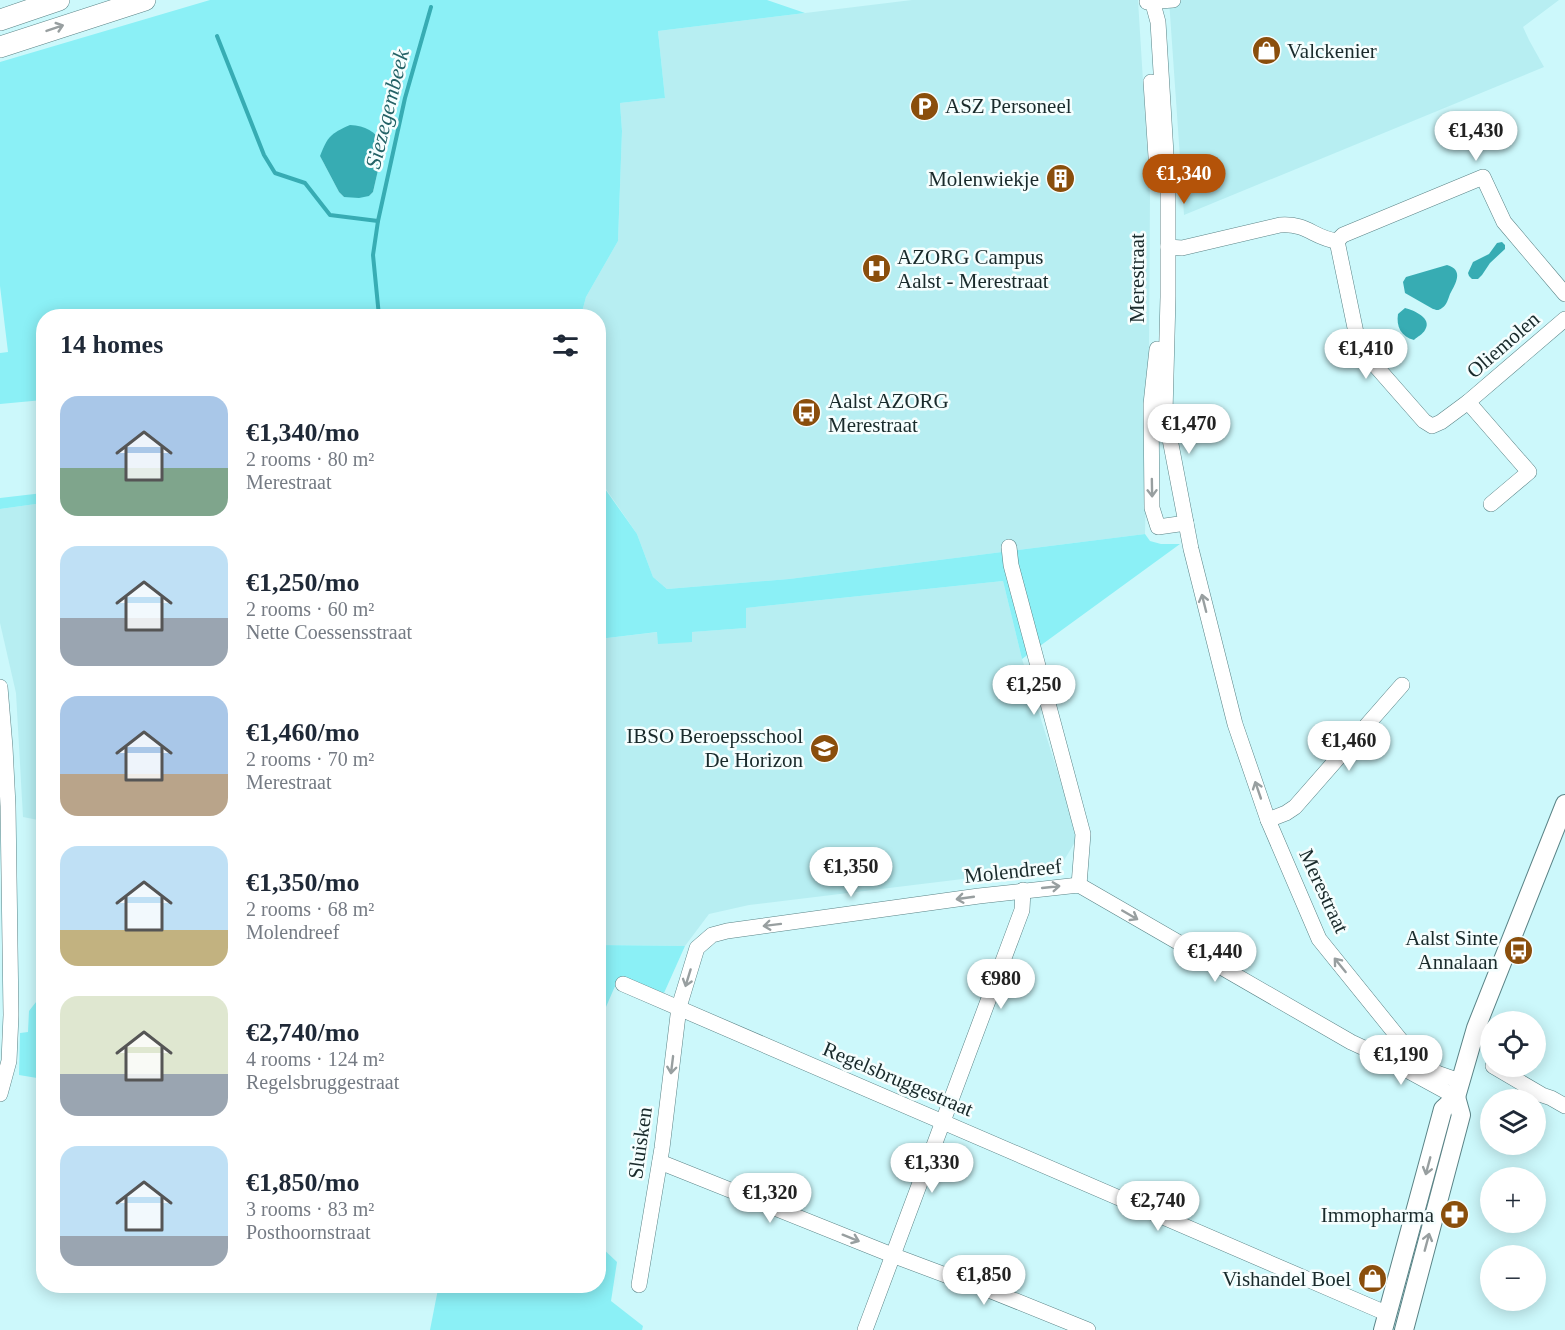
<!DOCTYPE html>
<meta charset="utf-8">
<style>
:root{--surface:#fff;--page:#f2f2f3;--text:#1f2937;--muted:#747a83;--accent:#b45309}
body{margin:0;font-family:"Times New Roman",serif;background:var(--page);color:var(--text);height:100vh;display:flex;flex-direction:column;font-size:22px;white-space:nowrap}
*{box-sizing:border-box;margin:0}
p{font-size:20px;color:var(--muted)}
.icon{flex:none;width:33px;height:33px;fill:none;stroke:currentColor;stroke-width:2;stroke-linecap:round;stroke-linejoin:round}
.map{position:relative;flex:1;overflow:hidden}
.drawer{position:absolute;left:36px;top:309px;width:570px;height:984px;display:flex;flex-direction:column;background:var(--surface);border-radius:24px;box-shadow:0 3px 15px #0003}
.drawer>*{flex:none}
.controls{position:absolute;left:1480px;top:1011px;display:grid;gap:12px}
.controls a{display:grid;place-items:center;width:66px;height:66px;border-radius:50%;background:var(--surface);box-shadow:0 3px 15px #0003;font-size:30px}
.price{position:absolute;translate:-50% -51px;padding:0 14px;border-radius:21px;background:#fff;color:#222;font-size:20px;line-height:39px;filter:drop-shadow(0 2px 3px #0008)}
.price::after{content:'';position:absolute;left:50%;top:36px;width:18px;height:14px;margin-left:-9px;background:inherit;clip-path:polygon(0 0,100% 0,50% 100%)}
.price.active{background:var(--accent);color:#fff}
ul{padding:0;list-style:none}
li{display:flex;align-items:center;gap:18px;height:150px;padding:0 24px}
li span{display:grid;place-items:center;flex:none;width:168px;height:120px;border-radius:18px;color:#555}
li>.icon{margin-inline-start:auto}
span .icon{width:72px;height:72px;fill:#fffc;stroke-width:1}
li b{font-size:26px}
h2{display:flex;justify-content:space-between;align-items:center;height:72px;padding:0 24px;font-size:26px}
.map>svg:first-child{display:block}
</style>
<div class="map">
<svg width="1565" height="1330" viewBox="0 0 1565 1330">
<rect width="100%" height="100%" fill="#ccf8fb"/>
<g fill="#b7eef2">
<path d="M912 0H1138L1150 195 1149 349 1145 534 789 579 667 589 653 577 637 534 599 479 598 316H581L586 297 618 241 622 131 620 103 665 98 658 31Z"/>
<path d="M1169 0H1559L1523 27 1529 40 1544 67 1184 215Z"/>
<path d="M43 503V821L23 817 16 693 0 623V509Z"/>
<path d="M1003 581 1022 659 1078 837 1060 867 749 905 709 914 685 946 599 945V639L658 632V643L692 641 691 632 746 628 745 608Z"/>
</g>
<g fill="#8bf0f6" fill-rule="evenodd">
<path d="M210 0H767L805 13 658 31 665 98 620 103 622 131 618 241 586 297 581 316H44L43 400 0 404V353L8 352 0 286V62ZM384 144 373 192 369 196 344 197 339 192 320 156Z"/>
<path d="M598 479 637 534 653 577 667 589 789 579 1145 534 1150 541 1161 544H1180L1022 659 1003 581 746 608V628L692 632V642L658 644 657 632 599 639Z"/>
<path d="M43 493V503L0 509V498Z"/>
<path d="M599 945 685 946 664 993 619 977 599 1023Z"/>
<path d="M43 993V1079L19 1075 20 1033 28 1032 29 1011Z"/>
<path d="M599 1245 617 1262 611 1301 643 1326 642 1330H430L438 1289 448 1286H598Z"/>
</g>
<g fill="#37acb3">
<path d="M350 125C366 126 374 131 384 144L373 192 369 196 359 198 344 197 339 192 320 156C328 136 330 134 350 125Z"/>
<path d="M1502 242 1505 245V249L1490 263 1482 275 1478 279H1472L1469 276 1468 273 1473 262 1489 254 1497 243Z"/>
<path d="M1447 265C1464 270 1456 283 1450 294 1448 299 1447 305 1442 308 1438 311 1437 310 1433 309L1405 293 1403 282 1406 277Z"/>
<path d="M1405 308C1413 310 1433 318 1425 330 1423 334 1417 337 1414 340 1401 337 1396 326 1398 314Z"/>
</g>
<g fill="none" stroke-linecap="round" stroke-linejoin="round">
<g stroke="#37acb3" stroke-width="4">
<path d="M217 36 264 155 275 173 305 183 330 215 378 221"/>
<path d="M379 316 373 255 378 221 405 98 431 7"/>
</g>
<defs>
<g id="minor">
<path d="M1152 0 1158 22 1168 187V297L1165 413 1191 549 1235 724 1268 820 1319 939 1411 1053 1437 1073 1460 1081"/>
<path d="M1147 2 1173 0"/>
<path d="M1151 82 1157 172"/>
<path d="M1337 241 1359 347 1424 421 1432 426 1441 422 1468 402 1565 319"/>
<path d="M1337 241 1343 235 1483 177 1504 222 1565 294"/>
<path d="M1168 247 1182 248 1280 225C1308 223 1313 238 1337 241"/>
<path d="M1157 349 1151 404 1152 508 1158 527 1186 523"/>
<path d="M1468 402 1529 472 1491 504"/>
<path d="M1009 547 1011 565 1083 834 1079 885"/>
<path d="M0 687 5 747 8 806 11 1015 9 1061 0 1094"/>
<path d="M1268 820 1286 813 1295 807 1402 685"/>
<path d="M623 984 1388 1314"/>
<path d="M1493 1066 1542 1095 1551 1098 1565 1106"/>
<path d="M660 1162 892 1255 956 1279 969 1282 1088 1330"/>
<path d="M639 1285 662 1148 679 1007 697 948 712 935 727 931 979 896 1079 885 1351 1042 1379 1055 1456 1097"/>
<path d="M865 1330 1022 910 1023 890"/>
</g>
<g id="major">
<path d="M1383 1330 1443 1109 1456 1097 1476 1028 1565 804"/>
<path d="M1404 1330 1461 1115 1456 1097"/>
</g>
<g id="highway">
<path d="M0 20 59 0"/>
<path d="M0 47 145 0"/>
</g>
</defs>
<use href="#minor" stroke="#5a8386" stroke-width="16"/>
<use href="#major" stroke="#5a8386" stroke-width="20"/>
<use href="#highway" stroke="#5a8386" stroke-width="22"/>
<use href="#minor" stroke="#fff" stroke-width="15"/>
<use href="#major" stroke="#fff" stroke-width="18"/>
<use href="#highway" stroke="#fff" stroke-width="21"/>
</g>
<defs><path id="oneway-shaft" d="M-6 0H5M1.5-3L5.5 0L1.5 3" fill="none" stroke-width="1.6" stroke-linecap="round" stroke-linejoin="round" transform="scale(1.5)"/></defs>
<g stroke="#989fa0">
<use href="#oneway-shaft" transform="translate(55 28) rotate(-19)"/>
<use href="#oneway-shaft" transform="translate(1152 488) rotate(89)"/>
<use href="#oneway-shaft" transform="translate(1204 603) rotate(-104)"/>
<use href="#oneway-shaft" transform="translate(1258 790) rotate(-109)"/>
<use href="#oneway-shaft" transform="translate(1051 887) rotate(-6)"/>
<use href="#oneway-shaft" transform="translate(965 898) rotate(172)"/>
<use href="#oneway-shaft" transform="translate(1130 915) rotate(30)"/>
<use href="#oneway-shaft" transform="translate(772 925) rotate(173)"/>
<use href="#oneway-shaft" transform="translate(1340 965) rotate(-129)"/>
<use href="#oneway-shaft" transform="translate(688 978) rotate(107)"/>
<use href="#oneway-shaft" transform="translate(672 1065) rotate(97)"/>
<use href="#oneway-shaft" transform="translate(1428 1166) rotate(105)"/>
<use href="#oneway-shaft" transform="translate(851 1238) rotate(22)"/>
<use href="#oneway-shaft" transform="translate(1427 1242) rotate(-75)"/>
</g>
<defs>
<symbol id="shop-disc" viewBox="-11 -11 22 22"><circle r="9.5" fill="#8a4e0c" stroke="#f5fefe"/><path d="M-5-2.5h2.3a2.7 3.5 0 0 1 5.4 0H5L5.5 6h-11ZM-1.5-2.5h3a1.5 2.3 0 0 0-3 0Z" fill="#fff"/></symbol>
<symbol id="parking-disc" viewBox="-11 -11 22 22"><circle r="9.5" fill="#8a4e0c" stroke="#f5fefe"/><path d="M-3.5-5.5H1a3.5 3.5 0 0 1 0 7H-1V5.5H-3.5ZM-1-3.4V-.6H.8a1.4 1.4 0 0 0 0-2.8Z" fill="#fff"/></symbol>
<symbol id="building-disc" viewBox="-11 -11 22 22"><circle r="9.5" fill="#8a4e0c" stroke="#f5fefe"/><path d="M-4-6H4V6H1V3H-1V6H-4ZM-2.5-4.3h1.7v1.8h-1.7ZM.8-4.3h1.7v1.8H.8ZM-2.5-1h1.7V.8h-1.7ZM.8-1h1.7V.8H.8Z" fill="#fff"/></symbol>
<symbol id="hospital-disc" viewBox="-11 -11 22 22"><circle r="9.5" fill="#8a4e0c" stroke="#f5fefe"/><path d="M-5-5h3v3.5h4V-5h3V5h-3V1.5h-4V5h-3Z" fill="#fff"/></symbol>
<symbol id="bus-disc" viewBox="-11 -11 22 22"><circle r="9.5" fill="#8a4e0c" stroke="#f5fefe"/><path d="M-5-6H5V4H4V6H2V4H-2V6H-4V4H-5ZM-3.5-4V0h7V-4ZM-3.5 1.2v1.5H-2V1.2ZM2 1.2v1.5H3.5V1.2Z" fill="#fff"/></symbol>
<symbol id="school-disc" viewBox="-11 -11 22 22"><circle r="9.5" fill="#8a4e0c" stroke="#f5fefe"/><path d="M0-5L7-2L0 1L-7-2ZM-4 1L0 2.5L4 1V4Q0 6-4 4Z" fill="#fff"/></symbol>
<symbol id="pharmacy-disc" viewBox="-11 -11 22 22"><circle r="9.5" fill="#8a4e0c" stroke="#f5fefe"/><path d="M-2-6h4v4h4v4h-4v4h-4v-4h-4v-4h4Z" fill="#fff"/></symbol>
</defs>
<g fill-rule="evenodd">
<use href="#shop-disc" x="1250" y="34" width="33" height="33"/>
<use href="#parking-disc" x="908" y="90" width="33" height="33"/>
<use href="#building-disc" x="1044" y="162" width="33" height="33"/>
<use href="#hospital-disc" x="860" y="252" width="33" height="33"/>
<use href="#bus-disc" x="790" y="396" width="33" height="33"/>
<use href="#school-disc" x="808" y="732" width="33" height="33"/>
<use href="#bus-disc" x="1502" y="934" width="33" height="33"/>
<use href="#pharmacy-disc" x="1438" y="1198" width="33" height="33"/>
<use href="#shop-disc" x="1356" y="1262" width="33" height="33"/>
</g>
<g text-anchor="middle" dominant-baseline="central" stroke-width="5" stroke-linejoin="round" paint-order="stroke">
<g font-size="21" fill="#192a2b" stroke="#f5fefe" text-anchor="end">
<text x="1287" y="51" text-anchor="start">Valckenier</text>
<text x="945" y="106" text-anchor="start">ASZ Personeel</text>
<text x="1039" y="179">Molenwiekje</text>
<text x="897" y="257" text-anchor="start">AZORG Campus<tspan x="897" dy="24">Aalst - Merestraat</tspan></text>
<text x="828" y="401" text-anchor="start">Aalst AZORG<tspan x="828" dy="24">Merestraat</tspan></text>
<text x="803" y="736">IBSO Beroepsschool<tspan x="803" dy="24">De Horizon</tspan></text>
<text x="1498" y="938">Aalst Sinte<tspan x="1498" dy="24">Annalaan</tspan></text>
<text x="1434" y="1215">Immopharma</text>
<text x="1351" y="1279">Vishandel Boel</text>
</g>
<g font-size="21" fill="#192a2b" stroke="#f5fefe">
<text transform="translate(1137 278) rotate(-90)">Merestraat</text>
<text transform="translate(1503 345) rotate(-41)">Oliemolen</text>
<text transform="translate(1013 871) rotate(-6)">Molendreef</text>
<text transform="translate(1324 891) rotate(65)">Merestraat</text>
<text transform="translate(898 1079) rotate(23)">Regelsbruggestraat</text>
<text transform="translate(640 1143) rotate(-82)">Sluisken</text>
</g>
<g font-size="22" font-style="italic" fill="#246266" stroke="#f5fefe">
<text transform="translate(387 109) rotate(-76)">Siezegembeek</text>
</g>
</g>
</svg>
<div class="controls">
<a><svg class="icon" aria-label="locate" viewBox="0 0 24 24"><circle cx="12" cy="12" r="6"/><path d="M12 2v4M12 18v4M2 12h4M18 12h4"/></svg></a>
<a><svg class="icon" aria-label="layers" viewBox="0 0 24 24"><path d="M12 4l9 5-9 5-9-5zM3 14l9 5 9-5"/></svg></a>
<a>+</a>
<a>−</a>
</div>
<b class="price" style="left:1476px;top:162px">€1,430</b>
<b class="price active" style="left:1184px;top:205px">€1,340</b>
<b class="price" style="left:1366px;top:380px">€1,410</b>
<b class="price" style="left:1189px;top:455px">€1,470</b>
<b class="price" style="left:1034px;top:716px">€1,250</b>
<b class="price" style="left:1349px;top:772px">€1,460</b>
<b class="price" style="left:851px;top:898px">€1,350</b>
<b class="price" style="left:1215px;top:983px">€1,440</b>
<b class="price" style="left:1001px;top:1010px">€980</b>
<b class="price" style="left:1401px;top:1086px">€1,190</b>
<b class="price" style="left:932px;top:1194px">€1,330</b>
<b class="price" style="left:770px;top:1224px">€1,320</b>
<b class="price" style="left:1158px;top:1232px">€2,740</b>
<b class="price" style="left:984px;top:1306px">€1,850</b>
<section class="drawer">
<h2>14 homes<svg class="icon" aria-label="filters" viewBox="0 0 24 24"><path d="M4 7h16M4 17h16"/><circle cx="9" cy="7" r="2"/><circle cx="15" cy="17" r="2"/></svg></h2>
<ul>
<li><span style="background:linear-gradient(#a9c7e8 60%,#7fa58c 0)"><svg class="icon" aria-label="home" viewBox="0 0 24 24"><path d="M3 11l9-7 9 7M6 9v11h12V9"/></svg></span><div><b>€1,340/mo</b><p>2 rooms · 80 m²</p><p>Merestraat</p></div></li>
<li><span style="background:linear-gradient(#bfe0f5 60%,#9aa5b1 0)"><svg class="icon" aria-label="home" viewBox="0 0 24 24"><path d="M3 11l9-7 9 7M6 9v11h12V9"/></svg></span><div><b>€1,250/mo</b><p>2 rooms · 60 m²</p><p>Nette Coessensstraat</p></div></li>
<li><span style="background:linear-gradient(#a9c7e8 65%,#b9a48a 0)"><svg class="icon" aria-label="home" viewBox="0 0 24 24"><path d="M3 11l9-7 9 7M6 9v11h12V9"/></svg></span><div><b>€1,460/mo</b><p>2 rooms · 70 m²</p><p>Merestraat</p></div></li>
<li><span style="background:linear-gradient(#bfe0f5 70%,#c2b280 0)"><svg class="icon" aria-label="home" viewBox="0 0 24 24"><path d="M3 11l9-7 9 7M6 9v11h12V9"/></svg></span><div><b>€1,350/mo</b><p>2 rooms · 68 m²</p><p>Molendreef</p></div></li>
<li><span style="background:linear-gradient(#dfe7d0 65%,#9aa5b1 0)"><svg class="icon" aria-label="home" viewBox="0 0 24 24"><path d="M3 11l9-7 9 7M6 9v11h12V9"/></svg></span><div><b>€2,740/mo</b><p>4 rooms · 124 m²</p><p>Regelsbruggestraat</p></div></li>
<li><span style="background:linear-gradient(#bfe0f5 75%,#9aa5b1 0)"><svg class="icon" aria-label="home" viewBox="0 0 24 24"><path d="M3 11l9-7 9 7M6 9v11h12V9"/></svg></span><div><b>€1,850/mo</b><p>3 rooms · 83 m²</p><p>Posthoornstraat</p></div></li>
</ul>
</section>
</div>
